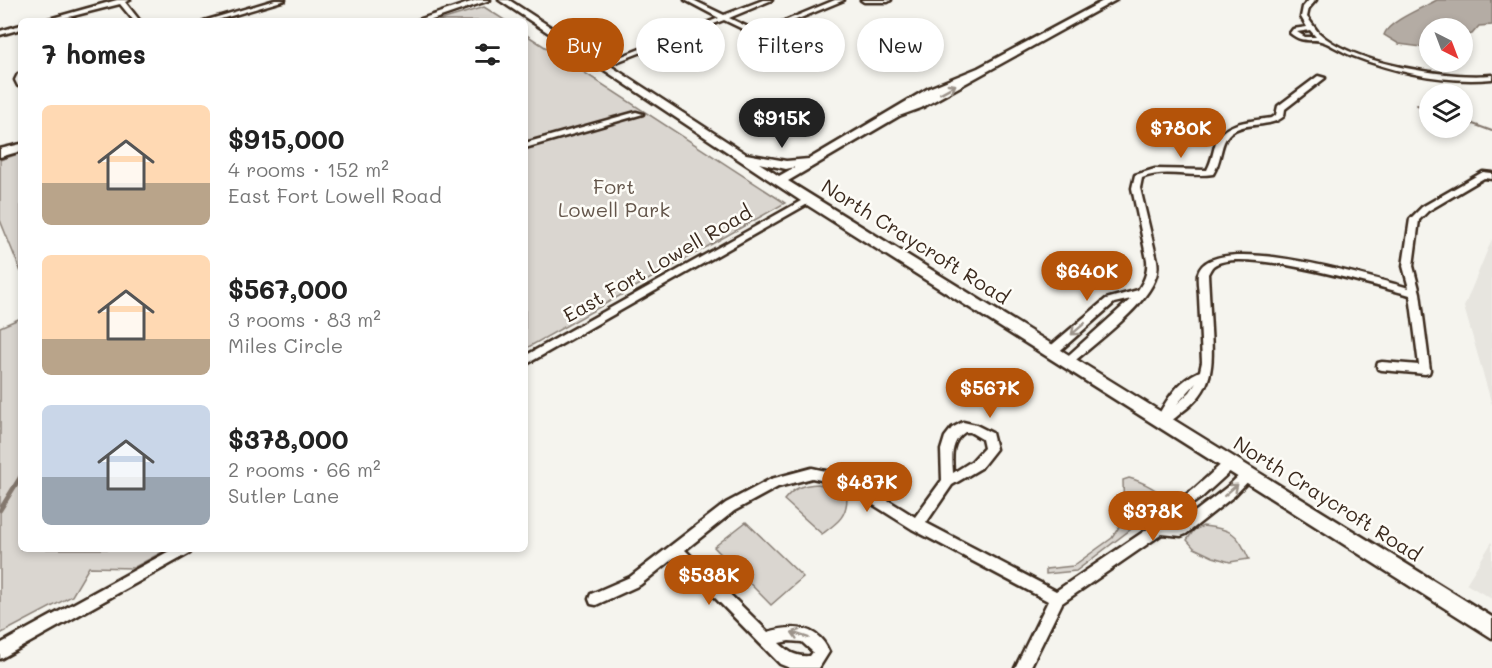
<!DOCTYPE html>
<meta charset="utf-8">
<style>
:root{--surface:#fff;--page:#f2f2f2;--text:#222;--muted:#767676;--accent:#b45309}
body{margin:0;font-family:Mali,sans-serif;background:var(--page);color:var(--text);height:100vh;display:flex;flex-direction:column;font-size:22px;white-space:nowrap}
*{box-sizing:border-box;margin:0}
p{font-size:20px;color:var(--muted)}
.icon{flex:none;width:33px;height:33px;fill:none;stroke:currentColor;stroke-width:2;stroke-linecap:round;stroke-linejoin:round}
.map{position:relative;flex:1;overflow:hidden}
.drawer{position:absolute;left:18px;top:18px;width:510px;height:534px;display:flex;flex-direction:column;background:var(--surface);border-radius:9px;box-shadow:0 3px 9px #0003}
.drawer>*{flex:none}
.banner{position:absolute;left:546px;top:18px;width:570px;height:54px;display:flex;gap:12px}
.needle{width:39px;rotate:138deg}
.buttons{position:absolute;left:1419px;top:18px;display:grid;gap:12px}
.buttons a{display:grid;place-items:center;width:54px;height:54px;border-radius:50%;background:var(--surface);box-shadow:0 3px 9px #0003;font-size:30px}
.price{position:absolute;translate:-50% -51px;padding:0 14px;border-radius:21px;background:var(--accent);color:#fff;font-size:20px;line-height:39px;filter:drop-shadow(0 2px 3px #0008)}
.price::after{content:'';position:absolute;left:50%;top:36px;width:18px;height:14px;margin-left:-9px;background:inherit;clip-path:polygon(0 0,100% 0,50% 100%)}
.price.current{background:#222;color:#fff}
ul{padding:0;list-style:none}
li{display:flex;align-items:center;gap:18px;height:150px;padding:0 24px}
li span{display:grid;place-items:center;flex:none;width:168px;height:120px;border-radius:9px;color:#555}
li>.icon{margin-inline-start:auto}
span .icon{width:72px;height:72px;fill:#fffc;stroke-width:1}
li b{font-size:26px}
h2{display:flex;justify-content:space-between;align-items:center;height:72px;padding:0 24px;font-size:26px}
.tag{padding:0 21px;border-radius:27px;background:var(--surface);box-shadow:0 3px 9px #0003;font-size:21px;line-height:54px}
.tag.current{background:var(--accent);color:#fff}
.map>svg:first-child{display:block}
</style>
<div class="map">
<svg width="1492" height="668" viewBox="0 0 1492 668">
<rect width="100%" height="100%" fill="#f5f4ee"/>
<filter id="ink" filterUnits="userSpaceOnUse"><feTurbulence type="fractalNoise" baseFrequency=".0167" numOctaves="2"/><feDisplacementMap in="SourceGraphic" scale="12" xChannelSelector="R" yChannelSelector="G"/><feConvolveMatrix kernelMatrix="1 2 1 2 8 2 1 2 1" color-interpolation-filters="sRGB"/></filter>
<g filter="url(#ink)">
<g fill="#e7e5df">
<path d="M1492 239V405L1464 307Z"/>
<path d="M1492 542V599L1466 584Z"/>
</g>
<g fill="#dad6d0" stroke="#8a8077" stroke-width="1.5">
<path d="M484 7 506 21H438Z"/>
<path d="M525 34 785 203 525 349Z"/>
<path d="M21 153V272L0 220V160Z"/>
<path d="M21 318V549H168L133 568 89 567 72 596 0 634V327Z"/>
<path d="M1129 478C1141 481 1161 491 1168 501L1076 571 1046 574V569L1073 566 1112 538 1124 519 1123 480Z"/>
<path d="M818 484 836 489 847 497C847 517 837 523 822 534L784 500C794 487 803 485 818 484Z"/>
<path d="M746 522 803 577 771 605 714 547Z"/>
<path d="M1203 526C1233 530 1236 531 1249 559L1230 562 1213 557 1194 548 1187 540 1194 530Z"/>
</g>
<path fill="#b4aca4" stroke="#84786e" stroke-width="1.5" d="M1437 0H1492V25L1479 26 1472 34 1463 36 1462 28H1430L1429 48 1399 44 1384 35C1387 22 1424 7 1437 0Z"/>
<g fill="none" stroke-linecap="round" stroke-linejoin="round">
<g stroke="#84786e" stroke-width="2">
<path d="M1417 105 1430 109"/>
<path d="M1462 120 1492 131"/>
</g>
<path stroke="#84786e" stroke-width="4.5" d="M0 510 21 476"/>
<defs>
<g id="street">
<path d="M117 0H130L125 2 140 21H134L120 4 53 21H42Z"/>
<path d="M275 0H285L214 21H204Z"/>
<path d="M685 0H693L724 15 763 0H772L729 18 752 29H770L782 22 835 0H844L786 24 771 33 749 32 724 20 606 66H602V64L719 18Z"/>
<path d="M861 0H891L888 2H864Z"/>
<path d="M1309 0H1316L1309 8 1307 17C1311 22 1314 27 1318 32 1352 64 1447 79 1492 75V79C1445 83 1397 73 1353 56 1342 52 1334 46 1324 42 1311 37 1305 45 1290 33L1293 29 1307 27 1301 17 1303 7ZM1310 30 1316 37H1305L1297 32Z"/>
<path d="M21 25V29L0 35V31Z"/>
<path d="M18 74H21V86H18L15 80Z"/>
<path d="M1318 76 1325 78 1285 109 1284 116C1269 130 1238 119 1226 138 1220 147 1221 162 1213 174 1189 178 1165 168 1142 178L1140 188 1157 260C1158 267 1158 272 1155 279 1143 309 1095 343 1070 365H1062L1061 362 1131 299 1114 303 1055 355H1047L1046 352 1047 349 1106 299 1138 290C1145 280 1148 272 1147 260L1132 188 1135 175 1155 169 1207 170C1212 161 1213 152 1216 142 1224 121 1253 121 1272 118L1276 115 1278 106Z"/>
<path d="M636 112 643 114 525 148V143Z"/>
<path d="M1483 172 1492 173V179L1484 178 1428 211 1419 220 1413 266 1420 293 1430 370 1429 373 1425 374 1382 370 1378 369 1377 366 1378 363 1382 362 1419 365 1410 295C1376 286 1239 245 1213 266 1211 268 1209 272 1208 274 1209 293 1210 311 1211 330 1213 366 1214 389 1182 412 1175 418 1167 426 1158 423L1156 420C1167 399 1178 381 1200 371L1202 362C1201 340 1200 319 1199 297 1199 290 1197 281 1198 274 1209 228 1377 279 1409 288L1403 266 1410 219 1422 207ZM1196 383 1190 392 1177 404Z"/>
<path d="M808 197 812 200 811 202 525 365V356Z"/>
<path d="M963 422 976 425 992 433 996 449 981 468 952 485 926 523 1056 591 1155 524 1160 511 1193 490 1227 459 1231 458 1235 459 1237 463 1235 467 1201 498 1170 519 1168 523 1179 524 1226 488 1245 470 1249 469 1253 470 1255 474 1234 496 1186 534 1181 536 1162 534 1062 603 1030 668H1015L1048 601 912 529 842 485 812 478 778 487 734 511 685 550 768 632C793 625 818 625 829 652L819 668H790L780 664 675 557 640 585 596 605 591 604 589 599 591 594 630 577 726 503 771 479 812 468 849 476 915 517 942 480 941 450 945 437 952 428ZM965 432H970L982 439 984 448 972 461 953 473C952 457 950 442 965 432ZM789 641 802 642 813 652 810 656C795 657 790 653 779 643Z"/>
<path d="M173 549H192L190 553 0 659V644Z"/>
</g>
<g id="secondary">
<path d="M477 0H490L429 21H415Z"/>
<path d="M499 0H509L746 154 786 161 809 159 929 88 978 68 1105 0H1116L921 108 899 116 788 181 1492 617V638L804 203ZM759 163 786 169 795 167 779 176Z"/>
<path d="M21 144V151L0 157V149Z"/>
</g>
</defs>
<use href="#street" stroke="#3b2a1e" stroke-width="5"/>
<use href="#secondary" stroke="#3b2a1e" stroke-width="5"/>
<use href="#street" fill="#fdfcf7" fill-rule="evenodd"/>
<use href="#secondary" fill="#fdfcf7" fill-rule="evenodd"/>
</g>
<defs><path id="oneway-shaft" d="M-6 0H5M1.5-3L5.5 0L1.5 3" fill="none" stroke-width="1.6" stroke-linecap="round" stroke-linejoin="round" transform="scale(1.5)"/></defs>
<g stroke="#9c938a">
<use href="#oneway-shaft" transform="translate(948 89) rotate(-29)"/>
<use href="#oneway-shaft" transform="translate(1078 329) rotate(139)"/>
<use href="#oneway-shaft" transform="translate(1231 490) rotate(-41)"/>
<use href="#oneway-shaft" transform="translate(800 635) rotate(-162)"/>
</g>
</g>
<g text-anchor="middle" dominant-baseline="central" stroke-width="5" stroke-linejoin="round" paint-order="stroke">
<g font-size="20" fill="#63554a" stroke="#fdfcf7">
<text x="614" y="186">Fort<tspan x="614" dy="23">Lowell Park</tspan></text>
</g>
<g font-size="20" fill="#3b2a1e" stroke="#fdfcf7">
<text transform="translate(916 241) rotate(32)">North Craycroft Road</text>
<text transform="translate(657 263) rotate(-30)">East Fort Lowell Road</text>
<text transform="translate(1328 498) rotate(32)">North Craycroft Road</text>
</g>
</g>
</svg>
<div class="buttons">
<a><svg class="needle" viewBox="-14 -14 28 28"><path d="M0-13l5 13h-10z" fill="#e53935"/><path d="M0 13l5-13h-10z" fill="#767676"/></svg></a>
<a><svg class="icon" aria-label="layers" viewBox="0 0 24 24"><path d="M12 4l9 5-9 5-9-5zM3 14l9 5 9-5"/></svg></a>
</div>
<b class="price current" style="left:782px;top:149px">$915K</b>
<b class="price" style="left:1181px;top:159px">$780K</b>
<b class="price" style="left:1087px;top:302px">$640K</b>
<b class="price" style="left:990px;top:419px">$567K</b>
<b class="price" style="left:867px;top:513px">$487K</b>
<b class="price" style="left:1153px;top:542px">$378K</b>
<b class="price" style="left:709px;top:606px">$538K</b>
<div class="banner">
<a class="tag current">Buy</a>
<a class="tag">Rent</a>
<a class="tag">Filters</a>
<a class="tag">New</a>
</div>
<section class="drawer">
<h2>7 homes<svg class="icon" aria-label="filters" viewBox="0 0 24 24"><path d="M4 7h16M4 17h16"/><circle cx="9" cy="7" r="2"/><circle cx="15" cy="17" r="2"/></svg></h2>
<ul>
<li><span style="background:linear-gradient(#ffd9b3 65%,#b9a48a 0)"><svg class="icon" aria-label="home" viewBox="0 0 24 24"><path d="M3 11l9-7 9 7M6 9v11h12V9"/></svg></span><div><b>$915,000</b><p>4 rooms · 152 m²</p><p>East Fort Lowell Road</p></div></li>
<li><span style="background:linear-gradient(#ffd9b3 70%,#b9a48a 0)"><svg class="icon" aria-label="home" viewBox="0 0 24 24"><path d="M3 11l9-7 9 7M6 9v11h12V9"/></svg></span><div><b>$567,000</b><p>3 rooms · 83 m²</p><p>Miles Circle</p></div></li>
<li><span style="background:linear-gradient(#c9d6e8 60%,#9aa5b1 0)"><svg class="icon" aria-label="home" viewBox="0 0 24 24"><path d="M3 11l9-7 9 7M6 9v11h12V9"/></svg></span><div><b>$378,000</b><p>2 rooms · 66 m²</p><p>Sutler Lane</p></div></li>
</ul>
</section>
</div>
